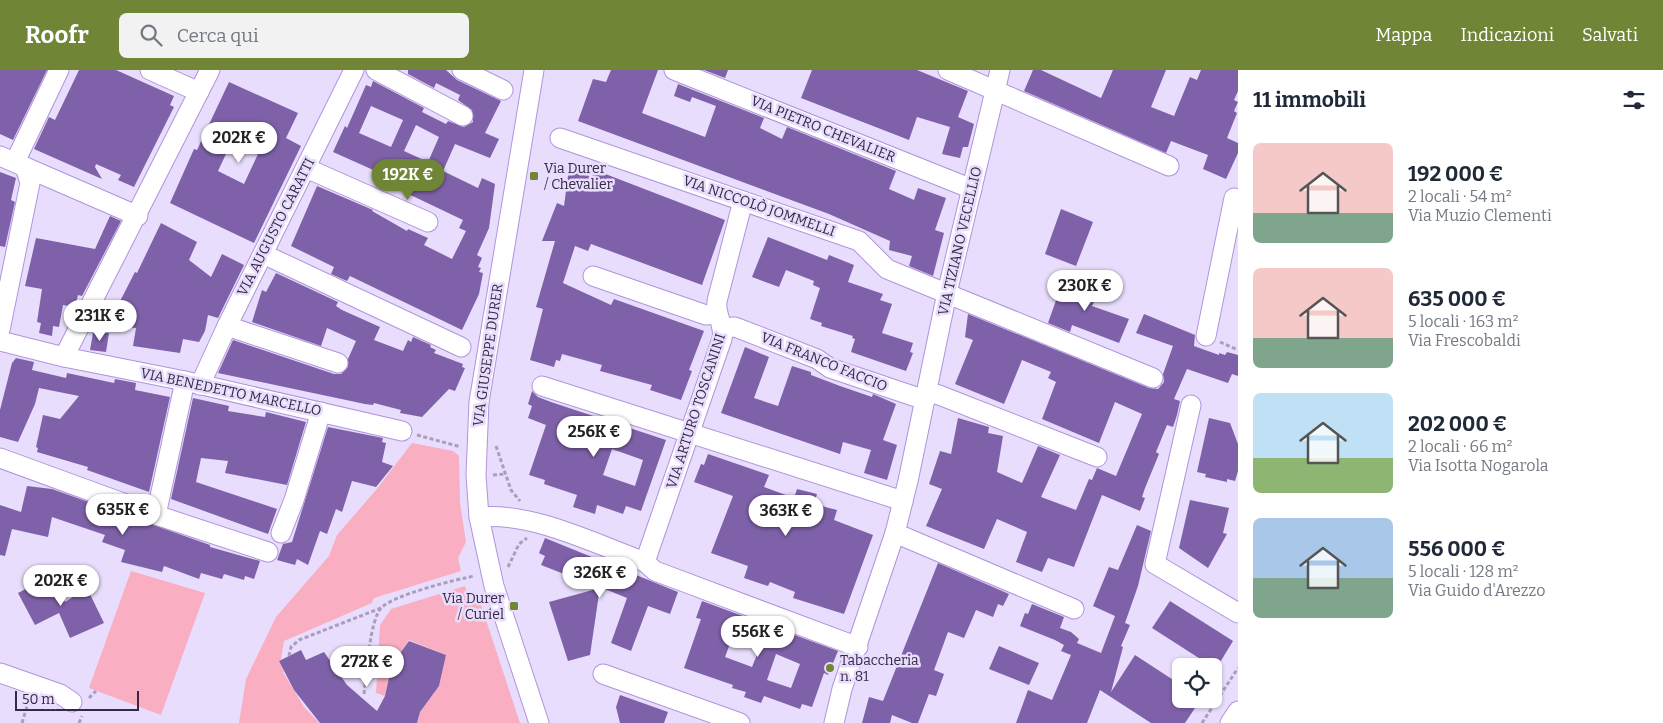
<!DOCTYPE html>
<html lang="it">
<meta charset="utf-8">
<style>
:root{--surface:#fff;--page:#f2f2f3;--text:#1f2937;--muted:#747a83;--accent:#718537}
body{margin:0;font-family:Bitter,serif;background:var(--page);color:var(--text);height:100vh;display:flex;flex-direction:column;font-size:19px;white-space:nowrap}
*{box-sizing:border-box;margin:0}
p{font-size:16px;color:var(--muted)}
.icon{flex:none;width:28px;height:28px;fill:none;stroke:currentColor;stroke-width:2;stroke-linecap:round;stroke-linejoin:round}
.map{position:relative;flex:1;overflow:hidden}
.sheet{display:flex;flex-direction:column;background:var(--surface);width:425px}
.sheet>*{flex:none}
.buttons{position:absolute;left:1172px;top:588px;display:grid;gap:10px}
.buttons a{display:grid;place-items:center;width:50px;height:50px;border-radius:8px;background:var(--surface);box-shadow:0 1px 4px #0004;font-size:25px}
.scale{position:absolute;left:15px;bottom:12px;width:124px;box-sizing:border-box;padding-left:5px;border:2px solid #352946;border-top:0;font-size:14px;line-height:18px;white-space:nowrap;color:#352946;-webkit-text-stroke:4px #e8ddfc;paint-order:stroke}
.price{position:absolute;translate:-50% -42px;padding:0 11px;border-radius:18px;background:#fff;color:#222;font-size:16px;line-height:32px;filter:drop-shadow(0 1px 2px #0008)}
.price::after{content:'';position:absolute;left:50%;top:30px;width:15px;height:11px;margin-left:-8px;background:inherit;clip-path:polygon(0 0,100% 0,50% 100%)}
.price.selected{background:var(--accent);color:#fff}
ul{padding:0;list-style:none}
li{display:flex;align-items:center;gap:15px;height:125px;padding:0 15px}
li span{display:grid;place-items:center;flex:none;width:140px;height:100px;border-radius:8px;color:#555}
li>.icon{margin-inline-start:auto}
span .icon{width:60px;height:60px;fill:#fffc;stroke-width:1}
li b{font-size:21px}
h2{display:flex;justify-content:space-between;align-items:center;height:60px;padding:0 15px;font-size:21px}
header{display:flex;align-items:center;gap:30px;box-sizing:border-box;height:70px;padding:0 25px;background:var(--accent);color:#fff}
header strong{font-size:24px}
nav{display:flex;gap:28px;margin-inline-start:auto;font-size:18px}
.search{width:350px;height:45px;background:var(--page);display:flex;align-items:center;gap:12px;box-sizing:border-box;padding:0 18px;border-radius:8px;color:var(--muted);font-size:19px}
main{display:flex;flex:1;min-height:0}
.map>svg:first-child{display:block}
</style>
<header>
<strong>Roofr</strong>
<div class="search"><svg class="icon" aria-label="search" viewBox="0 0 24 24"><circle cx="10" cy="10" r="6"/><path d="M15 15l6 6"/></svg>Cerca qui</div>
<nav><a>Mappa</a><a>Indicazioni</a><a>Salvati</a></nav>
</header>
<main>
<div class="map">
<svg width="1238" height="653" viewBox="0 0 1238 653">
<rect width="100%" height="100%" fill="#e8ddfc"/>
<g fill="#f9aec1">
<path d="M412 373 453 381 459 386 460 433 466 472 458 488 461 501 374 528 372 533 284 571 281 589 279 591 284 601 283 602 304 637 319 653H239L246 609 276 547 329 486 337 465 376 420Z"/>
<path d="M131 501 205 523 161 645 89 618Z"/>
<path d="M465 516 469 528 481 535 520 653H417L420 642 439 616 446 585 409 570 392 594 385 626 376 623 380 555 391 539Z"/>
</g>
<g fill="#7f61a9" fill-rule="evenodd">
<path d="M0 0H47L13 70 0 64Z"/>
<path d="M79 0H116L174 26 170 35 174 37 134 117 118 110 121 105 96 94 95 97 102 109 34 79 49 47 55 50Z"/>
<path d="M408 0H446L457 10 501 31 485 63 499 69 490 88 455 74 443 101 478 118 482 108 495 114 489 158 477 185 482 188 478 197 481 198 479 202 483 203 479 224 462 260 350 206 347 211 331 204 334 197 291 176 317 116 373 140 372 141 407 161 408 159 428 168 424 175 452 189 466 161 459 158 463 150 377 109 380 103 333 82 345 56 347 58 366 15 371 17 373 11 424 38 422 42 446 54 448 51 464 57 473 52 472 40 458 30 460 25 436 13 434 18 408 4ZM371 36 403 50 391 77 359 63ZM416 55 439 67 428 92 404 81Z"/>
<path d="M611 0H658L642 43 705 67 716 36 692 27 690 32 674 26 678 14 764 48 760 58 782 69 787 57 896 101 889 119 914 130 918 118 946 128 935 160 944 163 933 206 909 196 912 186 889 180 890 171 829 144 578 51 593 9 606 12Z"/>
<path d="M704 0H728L725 8Z"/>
<path d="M812 0H917L968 21 958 47 974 54 968 77H963L960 88 942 84 950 57 917 47 909 70 801 28Z"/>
<path d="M1033 0H1041L1101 28 1113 0H1166L1151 37 1174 46 1190 7 1197 10 1201 0H1238V21L1234 30 1238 32 1234 41 1237 43 1227 68 1238 73V83L1226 109 1203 99 1208 85 1171 71 1166 83 1024 21Z"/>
<path d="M229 12 298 43 286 68 301 76 254 173 170 133 194 79 197 80ZM232 71 258 84 244 114 218 101Z"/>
<path d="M569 98 592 107 595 100 725 150 702 215 591 174 588 181 575 176 563 213 611 235 614 229 704 261 689 300 692 301 681 330 650 320 652 315 600 301 602 295 562 284 560 291 556 290 554 297 530 290 543 239 536 237 555 171H542L557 133 564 136Z"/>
<path d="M0 102 16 108 11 130 15 132 5 177 0 176Z"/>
<path d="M1061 139 1093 152 1076 196 1045 184Z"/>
<path d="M110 146 121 151 82 226 78 225 75 237 63 235 59 257 53 256 52 266 39 263 41 253 37 252 42 219 25 216 36 168 95 179Z"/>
<path d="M161 153 197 172 189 190 211 207 222 184 244 195 218 248 208 245 205 261 199 272 183 269 180 283 133 276 136 258 111 255 114 239H116L135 202 137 203Z"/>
<path d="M768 167 827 190 829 185 854 195 848 212 883 224 880 230 892 234 882 263 913 273 910 282 913 283 906 301 851 282 855 269 852 268 853 266 821 256 822 253 810 249 820 218 813 215 814 211 786 200 779 217 752 207Z"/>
<path d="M276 203 338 232 336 236 342 240 380 257 374 270 403 281 408 270 411 272 413 267 431 275 430 277 436 280 434 283 463 294 462 297 465 298 455 321 449 319 422 347 400 343 401 340 374 333 373 335 365 334 218 303 233 270 334 304H341L348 297V289L356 271 327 258 321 276 252 252 262 220 266 222Z"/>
<path d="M1065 205 1100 220 1092 236 1129 249 1119 273 1072 255 1070 262 1048 253Z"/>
<path d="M968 244 1149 318 1158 319 1164 312 1163 304 1173 276 1136 263 1144 244 1195 265 1194 276 1219 285V283L1225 285 1227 282 1238 285V306L1232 304 1228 313 1187 299 1174 329 1180 331 1177 345 1173 357 1167 355 1156 382 1159 384 1145 418 1142 427 1145 428 1140 441 1102 425 1074 497 1048 488 1042 502 1016 492 1027 462 997 449 984 479 926 456 942 419 929 414 940 381 951 384 958 348 989 357 988 363 1003 366 997 402 1022 413 1038 376 1060 385 1041 427 1076 440 1089 409 1092 410 1097 398 1116 406 1142 344 1115 332 1099 373 1042 349 1056 312 1048 308 1051 302 1022 290 1004 334 955 314 973 270 965 267Z"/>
<path d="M93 263H109L106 282 90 280Z"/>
<path d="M745 277 769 287 754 328 778 336 792 296 811 302V305L840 316 872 327 873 324 896 334 883 370 897 375 887 410 864 403 871 380 843 372 840 384 721 343Z"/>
<path d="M16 288 34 292 32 300 66 308 67 303 114 313 115 309 136 313 135 320 170 327 149 422 87 400 88 397 37 382 38 378 36 377 43 345 60 349 79 326 39 318 35 334 18 372 0 367V340L12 293Z"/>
<path d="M532 321 538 327 551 332 666 370 641 441 626 436 623 444 597 435 595 444 573 437 577 425 544 414 545 410 529 405 546 355 528 348 532 336 528 334ZM612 379 643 390 635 416 603 405Z"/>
<path d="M193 328 229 336 228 341 265 347 266 342 306 352 287 415 225 403 228 391 201 388 196 412 277 439 268 464 171 429Z"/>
<path d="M1209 348 1230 353 1238 374V401L1235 411 1227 409V412L1205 407 1206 404 1197 402Z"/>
<path d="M328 357 383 368 382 372 386 373 382 392 393 396 376 417 352 411 342 442 336 439 327 464 320 461 308 495 297 489 295 495 277 490 283 474 292 472Z"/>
<path d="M708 384 769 405 764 417 794 428 797 419 817 424 814 434 837 440 834 450 873 465 844 544 793 528 795 522 770 512 768 516 744 508 748 496 711 483 733 426 694 412 701 394 704 395Z"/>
<path d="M27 416 52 419 210 475V477L260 491 254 509 245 506 244 510 224 504 222 509 201 503 199 509 164 496 162 502 121 492 125 480 102 472 105 465 52 447 48 467 12 459 5 486 0 485V435L21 442Z"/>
<path d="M1190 430 1229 438 1223 463 1227 464 1208 498 1179 478Z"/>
<path d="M1137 455 1151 461 1138 516 1125 553 1130 555 1121 576 1123 577 1111 622 1135 585 1181 615V629H1201L1185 653H1151L1100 620 1087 653H1016L1028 620 1052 630 1071 585 1061 581 1064 575 1055 570 1020 556 1025 543 1028 544 1032 534 1064 547 1060 558 1071 562 1079 569 1077 573 1101 583 1115 546 1093 536 1109 497 1118 500Z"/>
<path d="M545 468 678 522 670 544 648 536 631 581 611 573 627 528 600 517 590 585 568 591 549 532 600 518 541 495 545 486 539 483Z"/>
<path d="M938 493 1009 524 1003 536 998 534 993 547 976 540 964 568 948 562 934 600 944 604 936 626 929 624 918 653H912L892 645 890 653H862L869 627 883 631Z"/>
<path d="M52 505 65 532 87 518 104 553 70 568 59 543 35 555 18 523Z"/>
<path d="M702 531 838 581 828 605 824 603 812 637 802 634 800 639 764 626 761 633 744 627 746 622 732 618 733 615 684 598 701 549 696 548ZM734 563 762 572 752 597 725 587ZM776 584 800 594 791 618 767 610Z"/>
<path d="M1170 531 1233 571 1216 599 1152 558Z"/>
<path d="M409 571 446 585 439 616 420 642 417 653H320L294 620 279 591 301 580 306 590 324 582 347 615 377 641 385 626 392 594Z"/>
<path d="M999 576 1039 593 1029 615 989 599Z"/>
<path d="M620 625 668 642 664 653H620L616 637Z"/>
</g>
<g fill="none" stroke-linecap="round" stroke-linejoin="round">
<defs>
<g id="minor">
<path d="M150 0 199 22"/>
<path d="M376 0 463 46"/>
<path d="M462 0 503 20"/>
<path d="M534 0 479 332 476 405 479 447 494 516 539 653"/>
<path d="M674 0 972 119"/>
<path d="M948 0 1169 96"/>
<path d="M560 68 859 171 887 199 1153 308"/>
<path d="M0 86 25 97 30 113 0 260"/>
<path d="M15 92 59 0"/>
<path d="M25 97 138 146"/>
<path d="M306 98 428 152"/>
<path d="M263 184 461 277"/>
<path d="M593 206 706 245 716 244"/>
<path d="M227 256 338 293"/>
<path d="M723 258 735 257 817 289 830 298 925 330"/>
<path d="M1206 266 1234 128 1238 129"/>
<path d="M0 271 64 287 185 311 402 361"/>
<path d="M64 287 210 0"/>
<path d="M200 315 227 256 354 0"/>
<path d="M542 316 903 431"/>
<path d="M927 322 939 325 1097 387"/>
<path d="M1191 335 1155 494 1238 543"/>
<path d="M0 388 156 445 268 482"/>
<path d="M156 445 185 311"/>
<path d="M479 447C533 442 595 474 645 492L655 501 858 577"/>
<path d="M281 463 294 430 321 342"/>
<path d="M895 463 1074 539"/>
<path d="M645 492 722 269C725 255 715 245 717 231L743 131"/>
<path d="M0 603 60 624 72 632"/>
<path d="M603 604 740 653"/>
<path d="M834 653 842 619 895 463 908 411 947 223 1000 0"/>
<path d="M1230 653 1238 641"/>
</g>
</defs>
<use href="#minor" stroke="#b193dd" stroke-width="21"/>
<g stroke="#aa9ebc" stroke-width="3" stroke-dasharray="4 2.5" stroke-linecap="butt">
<path d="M1220 272 1238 280"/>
<path d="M417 365 461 377"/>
<path d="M496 376 511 420 520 431"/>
<path d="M493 405 505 404"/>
<path d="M508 497 519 474 527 468"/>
<path d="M289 586 291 577 299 570 381 538"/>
<path d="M364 624C366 605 370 550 381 538 393 525 457 509 475 506"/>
<path d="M89 628 96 621"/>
<path d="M22 653 29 630"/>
<path d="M79 653 82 646"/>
<path d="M1202 653 1238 598"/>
</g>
<use href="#minor" stroke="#fff" stroke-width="19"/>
</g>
<g fill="#718537" stroke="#e8ddfc" stroke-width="2">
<rect x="529" y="101" width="10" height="10" rx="2.5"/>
<rect x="509" y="531" width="10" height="10" rx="2.5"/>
<circle cx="830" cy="598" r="5"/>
</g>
<g text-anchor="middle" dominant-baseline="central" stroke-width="5" stroke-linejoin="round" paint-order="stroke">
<g font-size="14" fill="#352946" stroke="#e8ddfc">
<text transform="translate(823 59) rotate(22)">VIA PIETRO CHEVALIER</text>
<text transform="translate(759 136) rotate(19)">VIA NICCOLÒ JOMMELLI</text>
<text transform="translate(276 157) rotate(-63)">VIA AUGUSTO CARATTI</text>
<text transform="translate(960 171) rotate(-77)">VIA TIZIANO VECELLIO</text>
<text transform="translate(488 285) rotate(-82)">VIA GIUSEPPE DURER</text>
<text transform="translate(824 292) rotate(22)">VIA FRANCO FACCIO</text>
<text transform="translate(231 322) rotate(12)">VIA BENEDETTO MARCELLO</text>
<text transform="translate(696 341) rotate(-72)">VIA ARTURO TOSCANINI</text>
</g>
<g font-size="14" fill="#352946" stroke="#e8ddfc" text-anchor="start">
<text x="544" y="98">Via Durer<tspan x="544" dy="16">/ Chevalier</tspan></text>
<text x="504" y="528" text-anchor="end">Via Durer<tspan x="504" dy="16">/ Curiel</tspan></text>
<text x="840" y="590">Tabaccheria<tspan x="840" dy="16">n. 81</tspan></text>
</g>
</g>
</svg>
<div class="buttons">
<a><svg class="icon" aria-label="locate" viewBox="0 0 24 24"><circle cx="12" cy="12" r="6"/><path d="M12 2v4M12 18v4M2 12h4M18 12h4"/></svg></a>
</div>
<div class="scale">50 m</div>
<b class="price" style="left:239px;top:94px">202K €</b>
<b class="price selected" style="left:408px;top:131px">192K €</b>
<b class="price" style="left:1085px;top:242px">230K €</b>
<b class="price" style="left:100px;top:272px">231K €</b>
<b class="price" style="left:594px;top:388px">256K €</b>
<b class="price" style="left:123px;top:466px">635K €</b>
<b class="price" style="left:786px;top:467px">363K €</b>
<b class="price" style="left:600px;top:529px">326K €</b>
<b class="price" style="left:61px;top:537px">202K €</b>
<b class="price" style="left:758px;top:588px">556K €</b>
<b class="price" style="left:367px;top:618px">272K €</b>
</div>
<section class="sheet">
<h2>11 immobili<svg class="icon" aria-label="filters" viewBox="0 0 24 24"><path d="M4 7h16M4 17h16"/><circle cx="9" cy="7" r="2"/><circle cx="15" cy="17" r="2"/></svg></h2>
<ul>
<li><span style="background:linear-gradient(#f6c9c9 70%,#7fa58c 0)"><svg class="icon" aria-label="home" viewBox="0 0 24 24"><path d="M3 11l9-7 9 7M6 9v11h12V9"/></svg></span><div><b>192 000 €</b><p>2 locali · 54 m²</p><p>Via Muzio Clementi</p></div></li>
<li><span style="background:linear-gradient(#f6c9c9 70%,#7fa58c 0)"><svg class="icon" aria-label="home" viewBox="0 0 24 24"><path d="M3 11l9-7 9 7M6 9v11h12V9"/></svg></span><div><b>635 000 €</b><p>5 locali · 163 m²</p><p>Via Frescobaldi</p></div></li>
<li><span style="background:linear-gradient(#bfe0f5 65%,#8fb573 0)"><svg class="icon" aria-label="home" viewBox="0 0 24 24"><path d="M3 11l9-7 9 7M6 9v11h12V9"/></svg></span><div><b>202 000 €</b><p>2 locali · 66 m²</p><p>Via Isotta Nogarola</p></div></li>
<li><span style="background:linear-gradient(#a9c7e8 60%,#7fa58c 0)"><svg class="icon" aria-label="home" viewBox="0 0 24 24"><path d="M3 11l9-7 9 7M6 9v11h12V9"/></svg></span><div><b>556 000 €</b><p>5 locali · 128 m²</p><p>Via Guido d'Arezzo</p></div></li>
</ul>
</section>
</main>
